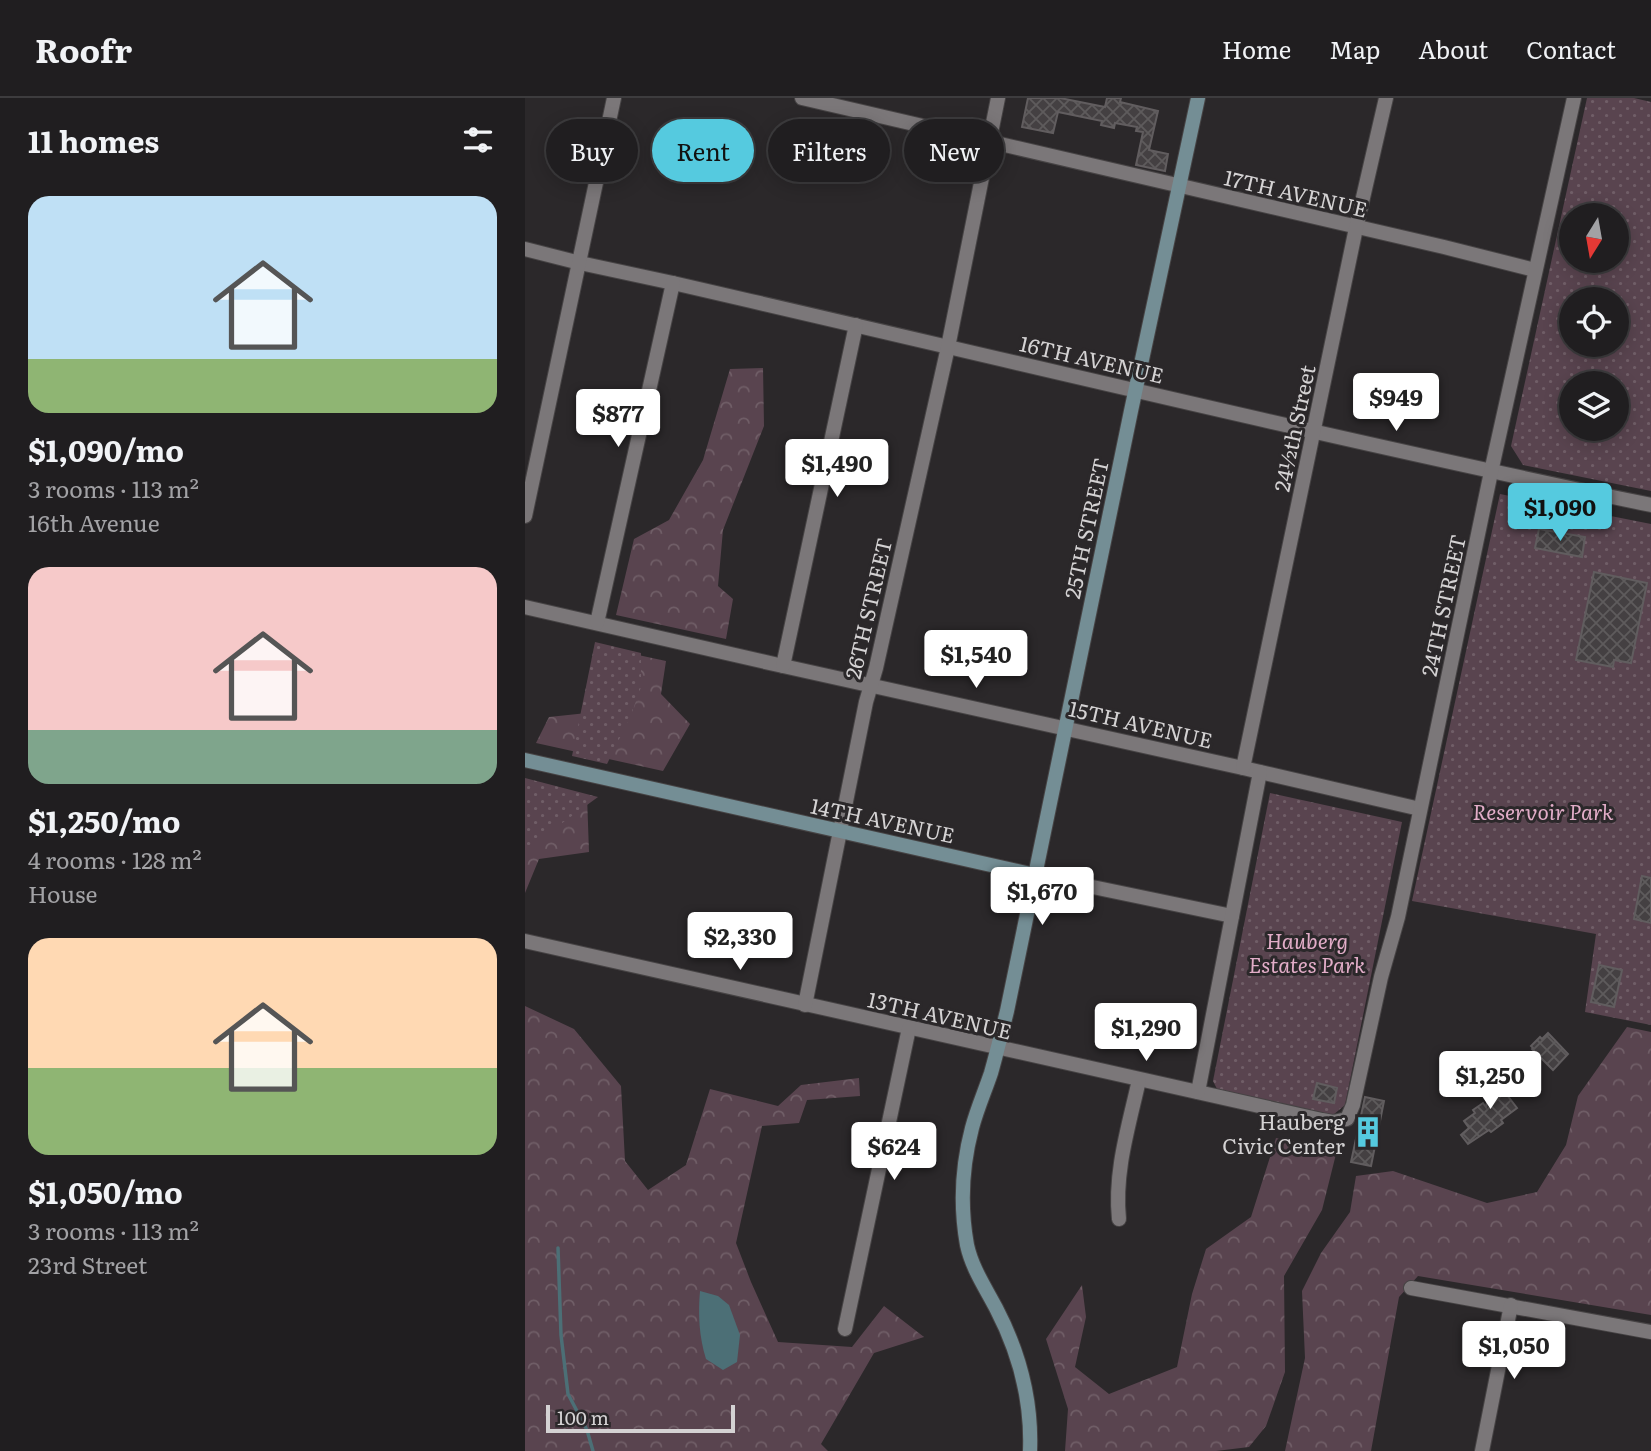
<!DOCTYPE html>
<meta charset="utf-8">
<style>
:root{--surface:#201e20;--page:#2d2b2d;--text:#f1f3f6;--muted:#a2a2a5;--line:#3d3c3e;--accent:#55cadf}
body{margin:0;font-family:Literata,serif;background:var(--page);color:var(--text);height:100vh;display:flex;flex-direction:column;font-size:26px;white-space:nowrap}
*{box-sizing:border-box;margin:0}
p{font-size:23px;color:var(--muted)}
.icon{flex:none;width:38px;height:38px;fill:none;stroke:currentColor;stroke-width:2;stroke-linecap:round;stroke-linejoin:round}
.map{position:relative;flex:1;overflow:hidden}
.side{display:flex;flex-direction:column;background:var(--surface);width:525px}
.side>*{flex:none}
.guide{position:absolute;left:21px;top:21px;width:665px;height:63px;display:flex;gap:14px}
.needle{width:46px;rotate:191deg}
.fabs{position:absolute;left:1034px;top:105px;display:grid;gap:14px}
.fabs a{display:grid;place-items:center;width:70px;height:70px;border-radius:50%;background:var(--surface);box-shadow:0 4px 18px #0003,0 0 0 2px var(--line);font-size:35px}
.scale{position:absolute;left:21px;bottom:18px;width:189px;box-sizing:border-box;padding-left:7px;border:4px solid #d4d2d3;border-top:0;font-size:19px;line-height:24px;white-space:nowrap;color:#d4d2d3;-webkit-text-stroke:5px #2b282a;paint-order:stroke}
.price{position:absolute;translate:-50% -60px;padding:0 16px;border-radius:7px;background:#fff;color:#222;font-size:23px;line-height:46px;filter:drop-shadow(0 2px 4px #0008)}
.price::after{content:'';position:absolute;left:50%;top:42px;width:21px;height:16px;margin-left:-10px;background:inherit;clip-path:polygon(0 0,100% 0,50% 100%)}
.price.on{background:var(--accent);color:#111}
ul{padding:0;list-style:none}
li{display:grid;align-content:center;gap:14px;height:371px;padding:0 28px}
li span{display:grid;place-items:center;height:217px;border-radius:21px;color:#555}
li>.icon{margin-inline-start:auto}
span .icon{width:126px;height:126px;fill:#fffc;stroke-width:1}
li b{font-size:30px}
h2{display:flex;justify-content:space-between;align-items:center;height:84px;padding:0 28px;font-size:30px}
.chip{padding:0 24px;border-radius:32px;background:var(--surface);box-shadow:0 4px 18px #0003,0 0 0 2px var(--line);font-size:24px;line-height:63px}
.chip.on{background:var(--accent);color:#111}
header{display:flex;align-items:center;gap:42px;box-sizing:border-box;height:98px;padding:0 35px;background:var(--surface);border-bottom:2px solid var(--line)}
header strong{font-size:33px}
nav{display:flex;gap:38px;margin-inline-start:auto;font-size:24px}
main{display:flex;flex:1;min-height:0}
.map>svg:first-child{display:block}
</style>
<header>
<strong>Roofr</strong>
<nav><a>Home</a><a>Map</a><a>About</a><a>Contact</a></nav>
</header>
<main>
<section class="side">
<h2>11 homes<svg class="icon" aria-label="filters" viewBox="0 0 24 24"><path d="M4 7h16M4 17h16"/><circle cx="9" cy="7" r="2"/><circle cx="15" cy="17" r="2"/></svg></h2>
<ul>
<li><span style="background:linear-gradient(#bfe0f5 75%,#8fb573 0)"><svg class="icon" aria-label="home" viewBox="0 0 24 24"><path d="M3 11l9-7 9 7M6 9v11h12V9"/></svg></span><div><b>$1,090/mo</b><p>3 rooms · 113 m²</p><p>16th Avenue</p></div></li>
<li><span style="background:linear-gradient(#f6c9c9 75%,#7fa58c 0)"><svg class="icon" aria-label="home" viewBox="0 0 24 24"><path d="M3 11l9-7 9 7M6 9v11h12V9"/></svg></span><div><b>$1,250/mo</b><p>4 rooms · 128 m²</p><p>House</p></div></li>
<li><span style="background:linear-gradient(#ffd9b3 60%,#8fb573 0)"><svg class="icon" aria-label="home" viewBox="0 0 24 24"><path d="M3 11l9-7 9 7M6 9v11h12V9"/></svg></span><div><b>$1,050/mo</b><p>3 rooms · 113 m²</p><p>23rd Street</p></div></li>
</ul>
</section>
<div class="map">
<svg width="1126" height="1353" viewBox="0 0 1126 1353">
<defs>
<pattern id="forest-crowns" width="20" height="18" patternUnits="userSpaceOnUse" patternTransform="scale(1.75)"><rect width="20" height="18" fill="#59444f"/><path d="M2 6a3 3 0 1 1 6 0M12 15a3 3 0 1 1 6 0" fill="none" stroke="#705e67"/></pattern>
<pattern id="park-dots" width="8" height="8" patternUnits="userSpaceOnUse" patternTransform="scale(1.75)"><rect width="8" height="8" fill="#59444f"/><path d="M2 2h.1M6 6h.1" fill="none" stroke="#705e67" stroke-width="1.8" stroke-linecap="round"/></pattern>
<pattern id="building-cross-hatch" width="8" height="8" patternUnits="userSpaceOnUse" patternTransform="scale(1.75)"><rect width="8" height="8" fill="#444042"/><path d="M0 0l8 8M0 8l8-8" fill="none" stroke="#5e5b5c"/></pattern>
</defs>
<rect width="100%" height="100%" fill="#2b282a"/>
<g fill="url(#forest-crowns)">
<path d="M238 270 239 328 198 432 193 488 208 501 201 541 91 517 109 441 144 422 178 362 205 271Z"/>
<path d="M76 549 141 563 136 596 165 626 138 673 11 645 24 619 62 615Z"/>
<path d="M0 684 62 698 64 754 14 761 0 795Z"/>
<path d="M0 908 49 931 96 988 100 1063 123 1092 161 1067 185 991 253 1008 276 987 334 980 335 998 282 1002 274 1025 237 1028 211 1145 226 1184 253 1244 327 1249 359 1208 399 1239 349 1255 296 1346 303 1353H0Z"/>
<path d="M1102 929 1126 934V1217L893 1178 874 1199 846 1353H760L780 1260 777 1193 796 1155 825 1114 831 1078 868 1073 962 1105 1012 1094 1041 1047 1053 998Z"/>
<path d="M751 1040 812 1052 797 1112 759 1178 760 1274 741 1328 724 1349 691 1353H540L543 1311 521 1241 557 1187 561 1219 550 1269 584 1296 652 1269 667 1196 681 1151 726 1119Z"/>
</g>
<g fill="url(#park-dots)" fill-rule="evenodd">
<path d="M1062 0H1109L1126 4V393L998 367 986 348ZM1092 117V163H1046V117ZM1092 201V247H1046V201ZM1092 285V331H1046V285Z"/>
<path d="M975 396 1126 426V927L1060 914 1071 836 887 803Z"/>
<path d="M70 544 116 555V589L106 617 82 666 47 658Z"/>
<path d="M0 680 73 699 0 752Z"/>
<path d="M745 695 877 724 820 1007 808 1017 692 991 688 983Z"/>
</g>
<path fill="#4c6f76" d="M175 1193 193 1198 204 1207 215 1237 212 1264 198 1272 181 1261C174 1239 173 1216 175 1193Z"/>
<g fill="none" stroke-linecap="round" stroke-linejoin="round">
<path stroke="#4c6f76" stroke-width="3.5" d="M33 1150 36 1237 43 1296 62 1332 68 1353"/>
</g>
<g fill="url(#building-cross-hatch)" stroke="#615d5f" stroke-width="2">
<path d="M503 0H535L580 9 582 0H596L595 4 633 13 624 52 643 56 640 73 611 67 618 34 611 33 612 29 590 25 589 30 576 27 577 23 533 14 528 35 497 29Z"/>
<path d="M1014 431 1060 439 1057 459 1010 450Z"/>
<path d="M1069 474 1122 485 1106 565 1089 562 1088 569 1051 562Z"/>
<path d="M1117 778 1126 780V825L1109 821Z"/>
<path d="M1074 867 1097 872 1089 909 1066 904Z"/>
<path d="M1023 935 1043 956 1028 972 1007 951 1008 950 1006 948 1015 939 1017 941Z"/>
<path d="M968 975 982 978 979 993 992 1010 976 1022 978 1025 966 1034 964 1032 943 1046 936 1037 944 1030 939 1023 950 1015 948 1012 958 1005 961 1009Z"/>
<path d="M792 985 812 990 809 1005 788 1001Z"/>
<path d="M840 999 859 1003 846 1068 826 1064Z"/>
</g>
<g fill="none" stroke-linecap="round" stroke-linejoin="round">
<defs>
<g id="street">
<path d="M277 0 919 149 1010 172"/>
<path d="M0 151 55 165 148 185C474 260 799 339 1126 407"/>
<path d="M0 418 89 0"/>
<path d="M0 509 258 568 718 670 895 711"/>
<path d="M72 525 148 185"/>
<path d="M258 568 331 227"/>
<path d="M718 670 831 130 861 0"/>
<path d="M510 777 707 818"/>
<path d="M0 843 797 1022 808 1024 822 1021 828 1007 856 879 873 819 966 374 1049 0"/>
<path d="M280 907 341 604 351 570 423 249 473 0"/>
<path d="M673 994 735 674"/>
<path d="M594 1121C589 1074 604 1027 614 982"/>
<path d="M886 1190 1126 1234"/>
<path d="M320 1231 384 930"/>
<path d="M957 1353 986 1207"/>
</g>
<g id="secondary">
<path d="M0 662 510 777"/>
<path d="M505 1353C507 1302 494 1254 471 1210 460 1189 447 1170 442 1147 435 1108 437 1068 447 1030 452 1011 460 993 466 975 472 954 477 933 482 913L606 313 673 0"/>
</g>
</defs>
<use href="#street" stroke="#464344" stroke-width="16"/>
<use href="#secondary" stroke="#464344" stroke-width="16"/>
<use href="#street" stroke="#7b7779" stroke-width="14"/>
<use href="#secondary" stroke="#748e95" stroke-width="14"/>
</g>
<defs>
<symbol id="building-bare" viewBox="-9 -9 18 18"><path d="M-4-6H4V6H1V3H-1V6H-4ZM-2.5-4.3h1.7v1.8h-1.7ZM.8-4.3h1.7v1.8H.8ZM-2.5-1h1.7V.8h-1.7ZM.8-1h1.7V.8H.8Z" fill="#55cadf" stroke="#2b282a" stroke-width="2.5" paint-order="stroke"/></symbol>
</defs>
<g fill-rule="evenodd">
<use href="#building-bare" x="821" y="1012" width="44" height="44"/>
</g>
<g text-anchor="middle" dominant-baseline="central" stroke-width="6" stroke-linejoin="round" paint-order="stroke">
<g font-size="21" fill="#d4d2d3" stroke="#2b282a">
<text transform="translate(771 94) rotate(13)">17TH AVENUE</text>
<text transform="translate(567 260) rotate(13)">16TH AVENUE</text>
<text transform="translate(768 330) rotate(-78)">24½th Street</text>
<text transform="translate(560 430) rotate(-78)">25TH STREET</text>
<text transform="translate(917 507) rotate(-78)">24TH STREET</text>
<text transform="translate(342 510) rotate(-77)">26TH STREET</text>
<text transform="translate(616 625) rotate(13)">15TH AVENUE</text>
<text transform="translate(358 721) rotate(12)">14TH AVENUE</text>
<text transform="translate(415 916) rotate(13)">13TH AVENUE</text>
</g>
<g font-size="21" font-style="italic" fill="#e2adc8" stroke="#2b282a">
<text x="1018" y="712">Reservoir Park</text>
<text x="782" y="841">Hauberg<tspan x="782" dy="24">Estates Park</tspan></text>
</g>
<g font-size="21" fill="#d4d2d3" stroke="#2b282a" text-anchor="end">
<text x="820" y="1022">Hauberg<tspan x="820" dy="24">Civic Center</tspan></text>
</g>
</g>
</svg>
<div class="fabs">
<a><svg class="needle" viewBox="-14 -14 28 28"><path d="M0-13l5 13h-10z" fill="#e53935"/><path d="M0 13l5-13h-10z" fill="#a2a2a5"/></svg></a>
<a><svg class="icon" aria-label="locate" viewBox="0 0 24 24"><circle cx="12" cy="12" r="6"/><path d="M12 2v4M12 18v4M2 12h4M18 12h4"/></svg></a>
<a><svg class="icon" aria-label="layers" viewBox="0 0 24 24"><path d="M12 4l9 5-9 5-9-5zM3 14l9 5 9-5"/></svg></a>
</div>
<div class="scale">100 m</div>
<b class="price" style="left:871px;top:335px">$949</b>
<b class="price" style="left:93px;top:351px">$877</b>
<b class="price" style="left:312px;top:401px">$1,490</b>
<b class="price on" style="left:1035px;top:445px">$1,090</b>
<b class="price" style="left:451px;top:592px">$1,540</b>
<b class="price" style="left:517px;top:829px">$1,670</b>
<b class="price" style="left:215px;top:874px">$2,330</b>
<b class="price" style="left:621px;top:965px">$1,290</b>
<b class="price" style="left:965px;top:1013px">$1,250</b>
<b class="price" style="left:369px;top:1084px">$624</b>
<b class="price" style="left:989px;top:1283px">$1,050</b>
<div class="guide">
<a class="chip">Buy</a>
<a class="chip on">Rent</a>
<a class="chip">Filters</a>
<a class="chip">New</a>
</div>
</div>
</main>
